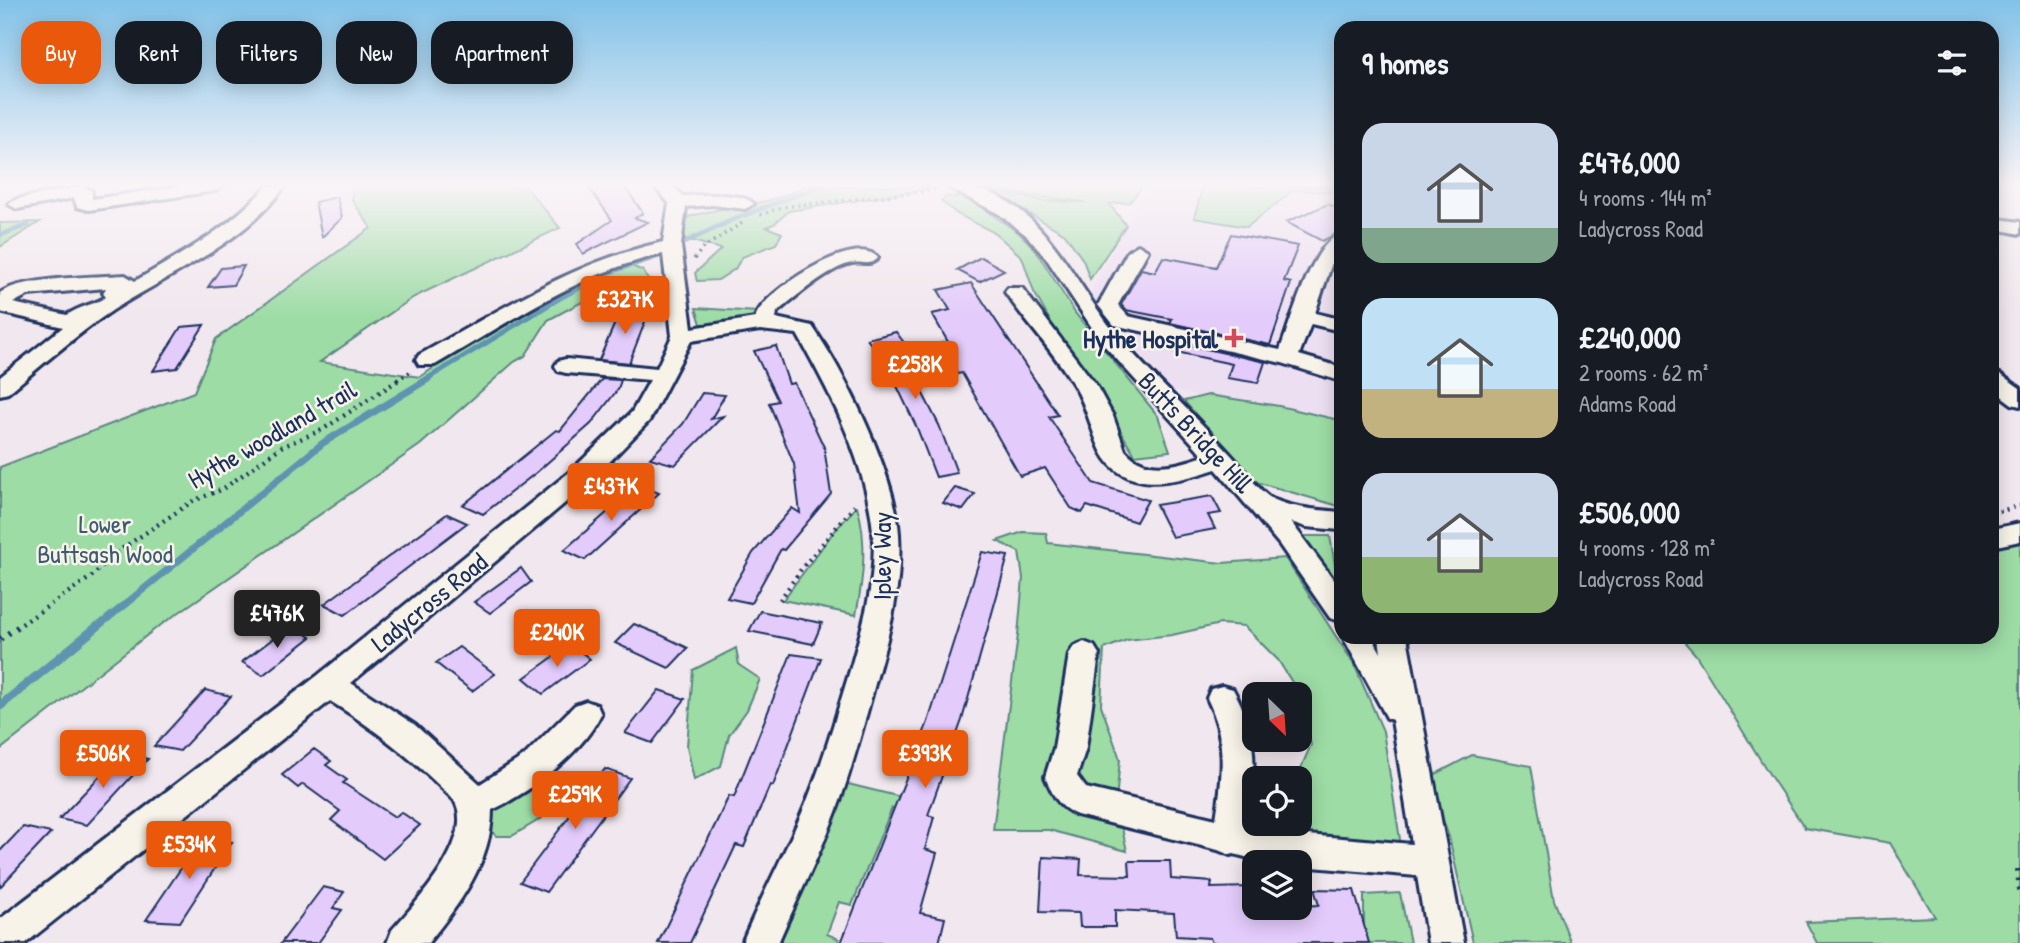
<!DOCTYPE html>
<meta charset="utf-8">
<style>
:root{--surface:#171b24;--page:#20242c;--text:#f1f3f6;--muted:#9ea1a6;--accent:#ea580c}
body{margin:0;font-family:"Patrick Hand",sans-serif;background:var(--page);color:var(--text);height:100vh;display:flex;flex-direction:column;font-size:26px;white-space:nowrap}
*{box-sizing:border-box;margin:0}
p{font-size:23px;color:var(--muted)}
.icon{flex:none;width:38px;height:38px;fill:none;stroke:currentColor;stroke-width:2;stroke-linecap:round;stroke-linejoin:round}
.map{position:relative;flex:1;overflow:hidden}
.sheet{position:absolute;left:1334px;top:21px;width:665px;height:623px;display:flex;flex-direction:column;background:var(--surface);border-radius:21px;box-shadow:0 4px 18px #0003}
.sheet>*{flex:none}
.banner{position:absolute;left:21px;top:21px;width:665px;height:63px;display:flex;gap:14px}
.needle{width:46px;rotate:155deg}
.controls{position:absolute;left:1242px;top:682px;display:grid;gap:14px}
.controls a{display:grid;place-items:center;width:70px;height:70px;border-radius:14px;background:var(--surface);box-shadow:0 4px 18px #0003;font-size:35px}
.price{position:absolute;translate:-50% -60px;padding:0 16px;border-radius:7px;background:var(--accent);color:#fff;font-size:23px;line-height:46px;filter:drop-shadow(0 2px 4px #0008)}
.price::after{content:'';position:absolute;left:50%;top:42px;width:21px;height:16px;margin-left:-10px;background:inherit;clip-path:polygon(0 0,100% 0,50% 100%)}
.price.on{background:#222;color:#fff}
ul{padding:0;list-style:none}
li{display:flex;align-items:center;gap:21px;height:175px;padding:0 28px}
li span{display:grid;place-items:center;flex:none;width:196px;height:140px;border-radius:21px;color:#555}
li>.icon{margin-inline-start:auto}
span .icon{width:84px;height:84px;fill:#fffc;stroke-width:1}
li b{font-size:30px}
h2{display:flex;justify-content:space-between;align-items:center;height:84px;padding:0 28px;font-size:30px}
.chip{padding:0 24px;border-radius:21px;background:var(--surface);box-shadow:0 4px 18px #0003;font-size:24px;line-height:63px}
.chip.on{background:var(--accent);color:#fff}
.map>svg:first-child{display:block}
</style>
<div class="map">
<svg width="2020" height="943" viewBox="0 0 2020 943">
<rect width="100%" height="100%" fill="#f1e7ee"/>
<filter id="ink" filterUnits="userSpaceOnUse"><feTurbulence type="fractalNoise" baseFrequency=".0143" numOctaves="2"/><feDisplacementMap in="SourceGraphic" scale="14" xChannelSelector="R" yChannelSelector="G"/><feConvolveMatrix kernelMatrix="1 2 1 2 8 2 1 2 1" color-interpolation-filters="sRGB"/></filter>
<g filter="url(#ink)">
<path fill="#eddff2" d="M1147 186H1228L1334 192 1340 189 1339 433 1172 390 1094 300 1091 292Z"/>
<g fill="#9ddca5" stroke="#5c8682" stroke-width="2">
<path d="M352 186H525L560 228 414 297 320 362 420 377C484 333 552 292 625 263L643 271 648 280 645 293 613 298 595 296 574 306 548 320 525 356 514 362 420 445 155 629 0 750V467L194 392 216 339 371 228 352 200Z"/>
<path d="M804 186H930L935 188 789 211 774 224 766 227 782 233 776 244 742 257 735 269 718 280 697 281 695 273 721 249 682 238 688 217C727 204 767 208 804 186Z"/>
<path d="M979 186H1143L1130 202 1109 204 1126 225 1090 279 1083 260 1065 234 990 191 1044 201 1085 202 1029 196Z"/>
<path d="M1203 186H1340V189L1334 192 1294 190 1247 227 1194 218Z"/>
<path d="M947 196 967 198 1019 233 1035 249 1075 313 1158 416 1170 451 1135 455 1077 360 1050 321 1034 292 1022 257 995 233 957 214 941 201Z"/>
<path d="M40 222 0 247V223Z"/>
<path d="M696 308 757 312C746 328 718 326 701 324Z"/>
<path d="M1208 395 1279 406 1339 420 1338 506 1253 481 1184 401Z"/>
<path d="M857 506C868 541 863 580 856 615L783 600 832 534Z"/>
<path d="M1023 532 1046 533 1048 543 1222 563 1285 558 1354 664 1383 731 1401 846 1252 834 1255 805V824H1300V779H1296L1311 745 1300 695 1278 660 1244 626 1220 624 1172 635 1127 640 1104 649 1101 705 1120 759 1116 801 1127 851 1049 830H993L1018 635 1023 578 1019 552 997 541Z"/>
<path d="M1297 536H1330L1340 594Z"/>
<path d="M2020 540V943H1817L1806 922 1935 917 1890 843 1805 828 1771 777 1696 655 1680 637H1992V544Z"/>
<path d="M736 648 739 665 760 679 747 710 729 735 721 766 694 780 687 746 693 670Z"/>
<path d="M1472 755 1531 766 1554 900 1571 943H1473L1449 837 1428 778Z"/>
<path d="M844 783 905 798 902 807 892 808 852 905 839 902 827 934 839 939 838 943H773Z"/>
<path d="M525 786 548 788 542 818 512 836H496L483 820 495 803Z"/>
<path d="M1400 893 1410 943H1358L1364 933V895Z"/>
</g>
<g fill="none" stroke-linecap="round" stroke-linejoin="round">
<g stroke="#5e94b1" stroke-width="5">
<path d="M0 235 28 225"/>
<path d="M686 242 734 219 820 186"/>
<path d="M425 380 560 298 610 272 659 256"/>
</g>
<path stroke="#5e94b1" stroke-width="7" d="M96 628 323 443 428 379"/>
<path stroke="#5e94b1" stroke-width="9" d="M0 706 98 626"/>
</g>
<g fill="#e3cbfb" stroke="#1b2f5e" stroke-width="2">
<path d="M588 186H624L643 213 635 218 648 222 583 254 577 244 612 220Z"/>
<path d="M337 197 342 218 322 237 315 202Z"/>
<path d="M1328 204 1340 210V232L1322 241 1286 222Z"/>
<path d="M1231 234 1298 246 1284 281 1291 283 1270 345 1170 323 1172 319 1126 310 1121 305 1141 269 1155 272 1163 257 1216 267Z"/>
<path d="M981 257 1004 270 979 282 957 270Z"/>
<path d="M244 266 233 285 208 287 221 268Z"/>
<path d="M971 283 1058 415 1049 417 1093 483 1148 500 1136 522 1087 506 1082 513 1071 508 1045 468 1020 476 962 373 957 374 941 343 948 342 932 314 950 310 938 290Z"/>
<path d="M621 309H650L629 363 599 360Z"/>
<path d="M204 325 177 368 153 371 181 327Z"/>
<path d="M896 332 915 357 905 359 939 425 957 473 936 477 917 428 896 384 886 364 867 339Z"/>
<path d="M1162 339 1265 362 1258 383 1227 378 1232 364 1158 348Z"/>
<path d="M776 346 789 384 794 383 824 447 831 494 784 550 781 549 751 603 727 598 753 553 792 508 800 513 794 464 769 403 778 401 754 351Z"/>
<path d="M602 379 621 380 618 389 591 424 537 472 483 514 463 505 556 430 560 431Z"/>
<path d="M702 393 725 395 711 419 723 416 675 465 650 458 683 424Z"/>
<path d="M639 485 659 493 585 560 564 550Z"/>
<path d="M955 488 975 494 963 510 943 503Z"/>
<path d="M1212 496 1221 513 1208 515 1215 529 1172 537 1156 505Z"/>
<path d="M447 514 467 523 345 615 324 604Z"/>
<path d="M982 552 1008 556 962 720 928 815 934 817 925 849 937 853 920 913 945 918 939 943H841L928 722Z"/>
<path d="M521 568 531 582 490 613 474 602Z"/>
<path d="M760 611 790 617 822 623 813 644 749 631Z"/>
<path d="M634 624 661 635 688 648 669 668 615 643Z"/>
<path d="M291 625 311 637 263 675 242 662Z"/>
<path d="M571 644 590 659 543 694 524 678Z"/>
<path d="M459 647 495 674 472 691 436 663Z"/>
<path d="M791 654 821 658 773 786 770 785 744 847 736 845 690 943H658L729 796 734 797Z"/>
<path d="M205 690 231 696 180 751 154 746Z"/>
<path d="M659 690 685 699 652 743 625 733Z"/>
<path d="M314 749 331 761 326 765 347 780 343 783 395 817 401 812 420 825 383 859 331 820 340 811 303 784 298 788 282 775Z"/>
<path d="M121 754 148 759 87 825 59 819Z"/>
<path d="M605 769 630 778 546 892 520 882Z"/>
<path d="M23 827 51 833 0 887V851Z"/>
<path d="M200 840 232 842 180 922 146 920Z"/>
<path d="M1043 857 1081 859 1080 875 1130 876 1129 861H1170L1171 879 1212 882 1211 888 1250 887 1255 908 1319 905 1314 889 1354 890 1369 943H1212L1210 938 1176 936 1174 913 1115 910V927H1080L1079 913 1040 912Z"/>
<path d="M323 887 344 892 333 908 342 910 318 943H281Z"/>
</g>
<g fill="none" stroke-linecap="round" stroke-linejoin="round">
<defs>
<g id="minor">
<path d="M83 186 92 191V199L181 186H223L214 191 89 210 77 207 74 198 17 209 8 204 17 199Z"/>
<path d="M267 186H285C242 245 172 272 113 310 76 335 42 365 8 393L0 395V377L63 327 0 312V293C22 277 96 277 125 275L135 281C183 253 230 228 267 186ZM106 288 103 293 106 297C93 305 80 306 67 315L13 303 28 295Z"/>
<path d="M654 186H672L683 196C699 195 743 191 754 204L745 209 713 205 686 207 681 246 692 328 755 318C761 293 856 231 878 258 870 267 862 261 852 263 830 267 794 298 777 312L776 318 812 326C847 376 895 474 899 534 902 586 890 631 876 680 864 724 852 769 836 812 819 856 797 899 778 943H742C760 899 783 857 802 813 822 766 836 716 851 667 864 622 877 578 873 531 866 462 831 394 797 334L760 330 691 341 649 421 590 482 351 683 415 725 480 784 524 756 575 705 586 701 597 705 601 714C582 753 531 792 492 810 492 861 459 905 428 943H387L392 930C416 903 477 838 454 800 416 762 376 729 330 701L26 943H0V919L317 676 572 470 632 412 650 380 566 373 558 371 555 366 558 361 566 359 657 368 672 336 663 254C580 272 508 323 435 365H419L416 360 419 355C499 311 573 262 663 242L669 203Z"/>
<path d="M946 186C1036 182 1068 276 1115 333 1151 376 1195 415 1232 456 1244 469 1255 486 1268 496 1285 508 1320 510 1340 512V530L1306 527 1291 522 1340 588V621L1330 618 1279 544 1216 469C1177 482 1124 496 1101 451 1091 430 1087 407 1075 387 1055 353 1027 324 1005 292L1008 288H1022L1096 385 1113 416 1125 450C1146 475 1177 465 1204 456L1102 343 1046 258 1026 235 999 214Z"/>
<path d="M1992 218 2020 222V234L1992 228Z"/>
<path d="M1340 235V253L1332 263 1315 313 1340 319V331L1311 324 1299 355 1340 367V381L1282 363 1114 325 1098 305 1128 251 1138 245 1148 251 1118 305 1128 316 1280 350C1290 324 1312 242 1340 235Z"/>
<path d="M1992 372 2000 374 2020 388V406L2012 404 1992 389Z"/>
<path d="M2020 523V541L1992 547V529Z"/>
<path d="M1343 637H1372L1381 653 1379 637H1407L1464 943H1428L1417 876 1300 866V863H1268L1234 854 1230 855 1218 850 1077 815C1058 807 1053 795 1045 777L1054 748 1069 654 1074 646 1084 642 1094 646 1099 654 1086 748 1077 776 1086 788 1216 819C1223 775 1227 738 1207 698L1211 689 1222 686 1233 689C1260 738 1255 773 1248 827L1272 832 1412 844 1392 720 1387 718Z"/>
</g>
</defs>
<use href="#minor" stroke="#1b2f5e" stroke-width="6"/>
<g stroke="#1b2f5e" stroke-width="3.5" stroke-dasharray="2 4.5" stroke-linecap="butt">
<path d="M760 215 782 207 938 190"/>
<path d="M694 259 703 248 745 221"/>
<path d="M397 380 411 371"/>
</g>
<g stroke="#1b2f5e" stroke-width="4.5" stroke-dasharray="2 5" stroke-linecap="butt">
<path d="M1992 513 2020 506"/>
<path d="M780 600 802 568 857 503"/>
<path d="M16 628 91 577 120 550 193 501 223 489 281 447 322 430 400 379"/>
</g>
<g stroke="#1b2f5e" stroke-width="6" stroke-dasharray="2.5 7" stroke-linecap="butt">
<path d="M0 639 19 626"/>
<path d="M2018 869 2020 895"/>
</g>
<use href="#minor" fill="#f7f3e8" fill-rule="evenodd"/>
</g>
</g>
<linearGradient id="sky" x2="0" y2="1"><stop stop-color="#82c2e8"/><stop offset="0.58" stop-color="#f9f4f7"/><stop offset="1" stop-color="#f9f4f7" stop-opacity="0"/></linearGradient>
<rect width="2020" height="318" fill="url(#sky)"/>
<path fill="#d1495b" stroke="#f7f3e8" stroke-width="2.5" d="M1230.5 327.5h7v7h7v7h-7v7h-7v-7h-7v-7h7z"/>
<g text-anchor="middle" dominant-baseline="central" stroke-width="5" stroke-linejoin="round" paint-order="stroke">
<g font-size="26" font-weight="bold" fill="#1b2f5e" stroke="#f7f3e8" text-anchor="end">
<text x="1218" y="338">Hythe Hospital</text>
</g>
<g font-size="26" fill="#1b2f5e" stroke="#f7f3e8">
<text transform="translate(1196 432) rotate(47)">Butts Bridge Hill</text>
<text transform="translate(272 434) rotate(-30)">Hythe woodland trail</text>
<text transform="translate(881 556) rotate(-90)">Ipley Way</text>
<text transform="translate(429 602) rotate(-39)">Ladycross Road</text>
</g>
<g font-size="26" fill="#3c5a70" stroke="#f7f3e8">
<text x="105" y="523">Lower<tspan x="105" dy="30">Buttsash Wood</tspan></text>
</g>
</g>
</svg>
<div class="controls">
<a><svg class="needle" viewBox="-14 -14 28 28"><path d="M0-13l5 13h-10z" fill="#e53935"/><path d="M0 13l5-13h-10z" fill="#9ea1a6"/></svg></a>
<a><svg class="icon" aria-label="locate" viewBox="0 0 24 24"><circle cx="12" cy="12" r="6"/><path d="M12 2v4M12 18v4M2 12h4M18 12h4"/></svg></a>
<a><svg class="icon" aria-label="layers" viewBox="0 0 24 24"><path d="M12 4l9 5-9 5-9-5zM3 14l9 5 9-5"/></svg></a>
</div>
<b class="price" style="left:625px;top:336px">£327K</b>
<b class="price" style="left:915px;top:401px">£258K</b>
<b class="price" style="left:611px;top:523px">£437K</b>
<b class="price on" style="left:277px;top:650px">£476K</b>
<b class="price" style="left:557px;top:669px">£240K</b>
<b class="price" style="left:103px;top:790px">£506K</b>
<b class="price" style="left:925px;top:790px">£393K</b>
<b class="price" style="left:575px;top:831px">£259K</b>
<b class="price" style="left:189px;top:881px">£534K</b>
<div class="banner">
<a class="chip on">Buy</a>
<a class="chip">Rent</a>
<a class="chip">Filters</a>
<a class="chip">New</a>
<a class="chip">Apartment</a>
</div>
<section class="sheet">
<h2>9 homes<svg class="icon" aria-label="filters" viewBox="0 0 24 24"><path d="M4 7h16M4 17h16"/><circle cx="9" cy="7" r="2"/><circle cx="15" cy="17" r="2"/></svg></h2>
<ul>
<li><span style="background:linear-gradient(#c9d6e8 75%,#7fa58c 0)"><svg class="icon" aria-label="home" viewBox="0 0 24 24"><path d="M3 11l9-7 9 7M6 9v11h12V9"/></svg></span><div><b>£476,000</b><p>4 rooms · 144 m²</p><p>Ladycross Road</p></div></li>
<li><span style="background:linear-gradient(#bfe0f5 65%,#c2b280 0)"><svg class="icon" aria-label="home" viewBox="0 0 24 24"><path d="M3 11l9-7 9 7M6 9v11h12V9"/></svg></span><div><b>£240,000</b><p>2 rooms · 62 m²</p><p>Adams Road</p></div></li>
<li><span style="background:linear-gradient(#c9d6e8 60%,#8fb573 0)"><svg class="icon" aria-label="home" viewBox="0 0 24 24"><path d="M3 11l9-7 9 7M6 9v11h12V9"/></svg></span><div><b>£506,000</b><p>4 rooms · 128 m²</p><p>Ladycross Road</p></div></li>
</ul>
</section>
</div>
